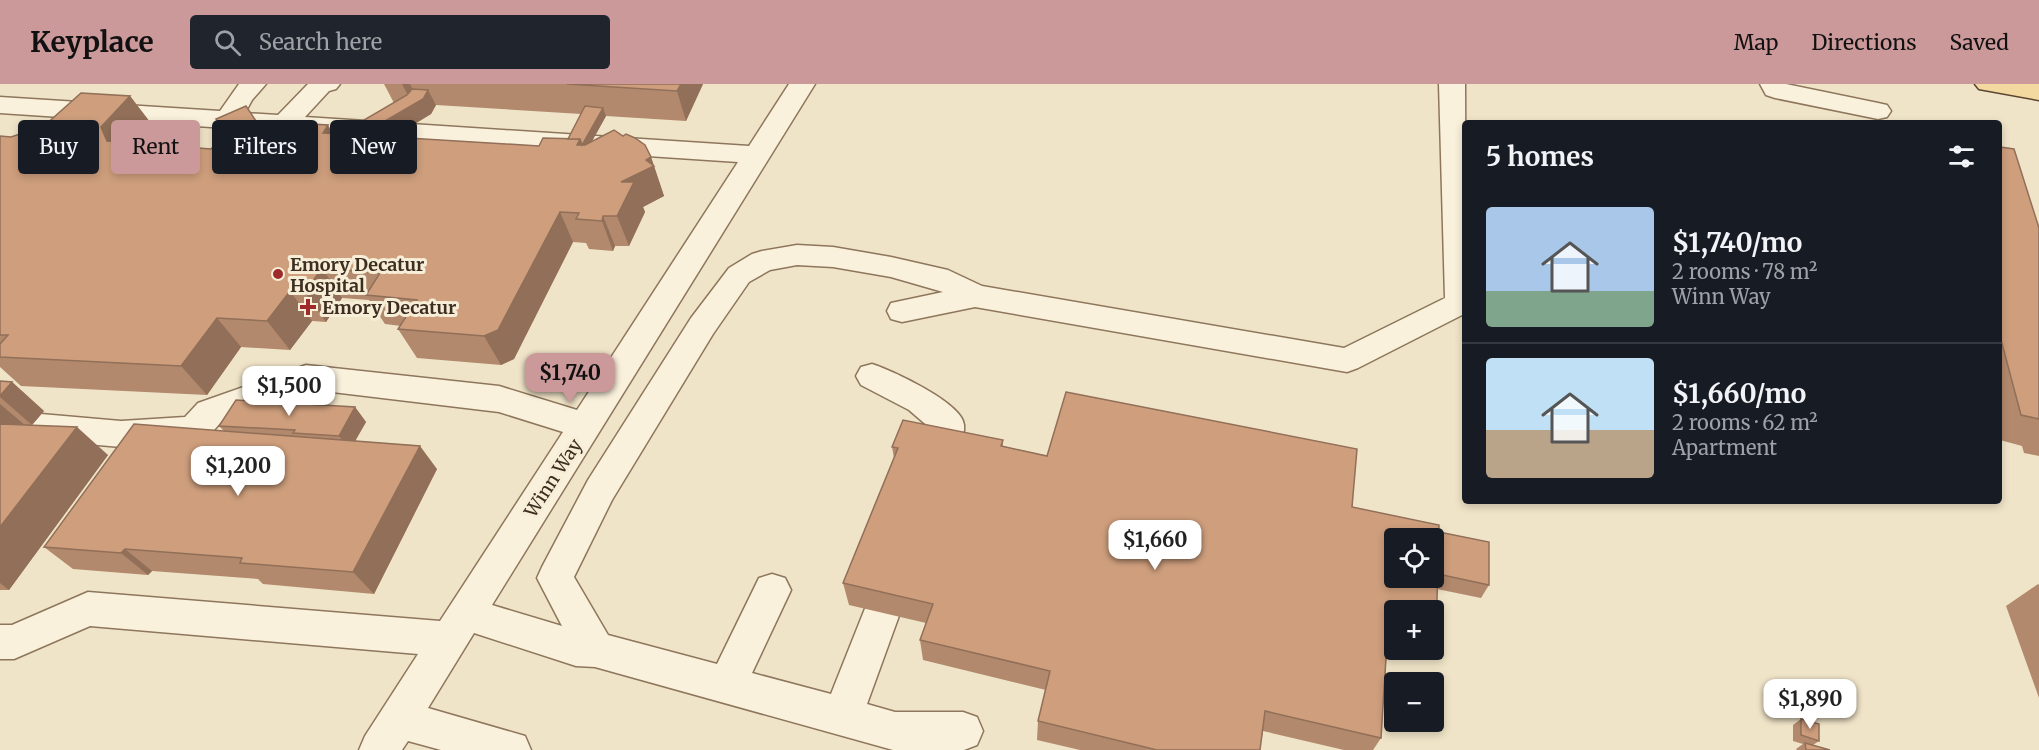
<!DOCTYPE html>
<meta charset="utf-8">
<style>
:root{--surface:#171b24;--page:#20242c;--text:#f1f3f6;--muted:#9ea1a6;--line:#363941;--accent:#cc999b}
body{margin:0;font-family:Merriweather,serif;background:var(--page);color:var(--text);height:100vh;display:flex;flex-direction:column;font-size:22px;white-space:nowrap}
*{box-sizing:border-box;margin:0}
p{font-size:20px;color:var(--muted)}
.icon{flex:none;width:33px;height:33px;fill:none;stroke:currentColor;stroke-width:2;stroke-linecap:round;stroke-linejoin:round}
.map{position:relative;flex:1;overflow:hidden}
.panel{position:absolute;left:1462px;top:36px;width:540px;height:384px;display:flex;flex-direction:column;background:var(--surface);border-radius:6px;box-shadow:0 3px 9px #0003}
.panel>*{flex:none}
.top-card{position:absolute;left:18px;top:36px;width:570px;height:54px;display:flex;gap:12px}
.fabs{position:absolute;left:1384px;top:444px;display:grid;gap:12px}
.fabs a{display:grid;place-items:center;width:60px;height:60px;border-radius:6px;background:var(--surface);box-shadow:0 3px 9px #0003;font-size:30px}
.price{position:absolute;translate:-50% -51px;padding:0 14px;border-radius:12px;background:#fff;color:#222;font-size:20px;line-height:39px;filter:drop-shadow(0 2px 3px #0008)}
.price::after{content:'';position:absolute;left:50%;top:36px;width:18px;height:14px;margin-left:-9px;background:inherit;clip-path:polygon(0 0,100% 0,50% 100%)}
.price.selected{background:var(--accent);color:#111}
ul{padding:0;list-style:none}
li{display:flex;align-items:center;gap:18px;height:150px;padding:0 24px}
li+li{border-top:2px solid var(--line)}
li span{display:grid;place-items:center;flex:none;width:168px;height:120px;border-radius:6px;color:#555}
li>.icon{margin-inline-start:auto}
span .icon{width:72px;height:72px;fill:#fffc;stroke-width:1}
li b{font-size:26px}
h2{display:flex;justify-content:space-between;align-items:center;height:72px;padding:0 24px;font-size:26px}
.tag{padding:0 21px;border-radius:6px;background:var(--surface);box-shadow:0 3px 9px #0003;font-size:21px;line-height:54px}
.tag.selected{background:var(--accent);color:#111}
header{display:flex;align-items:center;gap:36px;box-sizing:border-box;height:84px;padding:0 30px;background:var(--accent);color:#111}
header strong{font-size:28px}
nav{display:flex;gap:33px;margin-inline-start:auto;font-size:21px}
.search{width:420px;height:54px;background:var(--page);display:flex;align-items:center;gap:15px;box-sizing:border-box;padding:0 21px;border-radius:6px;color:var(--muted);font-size:22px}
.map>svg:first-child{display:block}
</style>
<header>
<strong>Keyplace</strong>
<div class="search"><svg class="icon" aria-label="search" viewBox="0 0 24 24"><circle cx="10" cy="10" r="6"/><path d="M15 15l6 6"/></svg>Search here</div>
<nav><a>Map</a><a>Directions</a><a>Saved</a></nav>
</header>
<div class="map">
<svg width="2039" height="666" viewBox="0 0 2039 666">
<rect width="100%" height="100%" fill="#f0e4c8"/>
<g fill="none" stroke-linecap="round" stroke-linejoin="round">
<defs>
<g id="minor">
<path d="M239 0H266L252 16 245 29 278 31 308 0H340L336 5 329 7 305 33 749 62 789 0H815L492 521 562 542 537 494 542 483 588 396 691 234 729 184 752 170 762 167 797 161 833 163 891 173 948 186 982 202 1344 264 1445 214 1439 0H1465L1466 229 1358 284 1347 288 975 223 902 238 891 235 887 227 891 219 943 208 891 193 833 183 797 181 770 186 749 198 713 250 612 416 574 493 608 551 717 580 759 494 772 490 785 494 791 506 752 589 831 610 868 517 881 512 894 517 900 529 867 620 895 628H963L977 633 983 647 977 661 964 666H893L595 583 576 582 474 549 428 624 525 652 531 666H441L408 657 402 666H359L365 652 418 570 90 542 14 575H0V541H12L88 508 440 537 563 348 499 328 307 305 222 337 206 355 194 359 121 363 41 356 29 352 24 343 29 334 41 330 121 337 185 333 198 319 306 281 499 302 577 326 738 78 0 29V13L220 27Z"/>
<path d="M1760 0H1786L1878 19 1887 21 1891 27 1887 33 1878 35 1775 14 1766 11Z"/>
<path d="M872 280C891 286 963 319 964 341 965 351 959 367 954 377L942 381 930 377 925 367 930 344 909 326 861 301 856 292 861 283Z"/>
</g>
<path id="major" d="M1975 0H2039V16L1979 5Z"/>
</defs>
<use href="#minor" stroke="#8d765c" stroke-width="3"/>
<use href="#major" stroke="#5b4430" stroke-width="3"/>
<use href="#minor" fill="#faf1dc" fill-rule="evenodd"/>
<use href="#major" fill="#f3d9a0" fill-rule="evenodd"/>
</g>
<g fill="#b2896c" fill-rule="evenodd">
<path d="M384 0H703L686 37 606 32 592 57 651 73 664 112 643 123 645 128 629 162H615L613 167 589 165 586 159 573 158 514 275 501 281 417 274 398 245 401 242 385 240 369 216 342 214 326 238 312 237 290 266 241 263 207 311 21 302 0 283V52L11 53 130 12 153 42 137 59 211 65 226 49 216 35 256 37 340 50 394 19ZM436 21 581 30 568 55 539 62 393 53 431 30Z"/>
<path d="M2000 63 2039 144V372L2024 369 2022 362 2000 356Z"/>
<path d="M0 297 12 298 44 327 32 341 108 371 9 506H0Z"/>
<path d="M355 323 366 338 355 357 437 385 374 510 263 500 258 495 152 487 148 491 73 485 44 463 224 347 219 342Z"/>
<path d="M1003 356V362L1047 372 1352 423 1438 449 1489 501 1481 514 1437 505 1436 552 1434 556V526H1395V566H1428L1423 573 1387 565 1381 654 1373 666H1344L1263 647 1260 666H1080L1037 656 1038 637 1046 606 923 576 920 556 926 539 849 521 843 499 894 374 892 363Z"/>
<path d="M2038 500 2039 501V614L2006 522Z"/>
<path d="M1801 635 1819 657 1813 661 1830 666H1797L1796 665 1803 660 1793 657V641Z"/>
</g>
<g fill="#916f58">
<path d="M402 0H410L419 17 428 6 436 21 431 30 367 69 358 54 413 21Z"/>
<path d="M681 0H703L686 37 677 7Z"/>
<path d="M130 12 153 42 125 73 107 57 101 43Z"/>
<path d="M603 24 606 32 585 70 577 61Z"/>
<path d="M328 41 341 64 323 49Z"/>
<path d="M651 73 664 112 643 123 645 128 629 162 617 132 621 98 646 76Z"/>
<path d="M560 128 573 158 514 275 501 281 484 252Z"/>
<path d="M603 132 615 162 613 167 602 137Z"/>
<path d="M322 184 342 214 326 238 305 208Z"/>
<path d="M290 207 312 237 290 266 267 237Z"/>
<path d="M217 234 241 263 207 311 181 282Z"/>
<path d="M12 298 44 327 32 341 0 313V312Z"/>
<path d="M0 320 26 342 0 343Z"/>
<path d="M355 323 366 338 350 366 339 352Z"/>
<path d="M77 343 108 371 9 506 0 499V443Z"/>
<path d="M420 362 437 385 374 510 353 488Z"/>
<path d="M125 465 152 487 148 491 121 469Z"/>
</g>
<g fill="#cf9f7d" stroke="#916f58" stroke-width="1.5" fill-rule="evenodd">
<path d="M567 0H681L677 7Z"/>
<path d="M412 5 428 6 423 15 361 51 340 50 407 11Z"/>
<path d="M81 9 130 12 101 43 107 57 211 65 227 48 216 35 246 22 256 37 328 41 323 49 342 50 539 62 543 54 580 55 577 61H585L614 46 623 52 626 50 635 54 645 61 651 73 646 76 654 82 621 98H634L617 132H603L602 137 576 135 579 129 560 128 498 246 484 252 398 245 417 216 366 211 380 189 322 184 305 208 290 207 267 237 217 234 181 282 0 273V260L8 251H0V52L11 53 44 42Z"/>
<path d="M585 22 603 24 582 61 580 55H568Z"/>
<path d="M2000 63 2014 65 2039 144V335L2021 331 2000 252Z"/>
<path d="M0 297 12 298 0 312Z"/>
<path d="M1066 308 1357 365 1352 423 1439 441 1436 552H1434V526H1395V543L1388 542 1381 654 1265 627 1260 666H1157L1038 637 1050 587 920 556 933 520 843 499 898 364 892 363 903 336 1003 356 1001 362 1047 372ZM1395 454H1434V494H1395Z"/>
<path d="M236 316 355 323 339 352 293 349 295 346 219 342Z"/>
<path d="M0 340 77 343 0 443Z"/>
<path d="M134 340 420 362 353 488 240 479 242 474 125 465 121 469 44 463Z"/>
<path d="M1439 448 1489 458V501L1438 490Z"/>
<path d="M1801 635 1819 640V657L1801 651Z"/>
<path d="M1805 659 1830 666H1806Z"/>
</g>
<g fill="#9e2a2b" stroke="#f7eed8" stroke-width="2">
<circle cx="278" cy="190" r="6"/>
<path d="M305 214h6v6h6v6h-6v6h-6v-6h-6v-6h6z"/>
</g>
<g text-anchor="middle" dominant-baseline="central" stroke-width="6" stroke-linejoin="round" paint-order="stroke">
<g font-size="18" font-weight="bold" fill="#3d2e20" stroke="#f7eed8" text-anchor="start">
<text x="290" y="180">Emory Decatur<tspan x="290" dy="21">Hospital</tspan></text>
<text x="322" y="223">Emory Decatur</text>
</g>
<g font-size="18" fill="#3d2e20" stroke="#f7eed8">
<text transform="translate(553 394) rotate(-57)">Winn Way</text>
</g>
</g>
</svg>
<div class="fabs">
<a><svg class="icon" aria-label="locate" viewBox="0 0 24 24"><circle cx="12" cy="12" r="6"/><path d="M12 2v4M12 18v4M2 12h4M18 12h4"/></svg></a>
<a>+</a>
<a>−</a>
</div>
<b class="price selected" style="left:570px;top:320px">$1,740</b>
<b class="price" style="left:289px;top:333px">$1,500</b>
<b class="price" style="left:238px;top:413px">$1,200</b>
<b class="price" style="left:1155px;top:487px">$1,660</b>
<b class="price" style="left:1810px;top:646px">$1,890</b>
<div class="top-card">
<a class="tag">Buy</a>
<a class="tag selected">Rent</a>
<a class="tag">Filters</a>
<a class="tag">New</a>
</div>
<section class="panel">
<h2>5 homes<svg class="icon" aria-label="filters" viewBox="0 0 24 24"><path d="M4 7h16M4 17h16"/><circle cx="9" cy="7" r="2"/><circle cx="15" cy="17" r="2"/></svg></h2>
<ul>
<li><span style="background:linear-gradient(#a9c7e8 70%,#7fa58c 0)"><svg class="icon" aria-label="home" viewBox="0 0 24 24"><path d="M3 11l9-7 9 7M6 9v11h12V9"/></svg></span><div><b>$1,740/mo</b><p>2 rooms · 78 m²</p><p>Winn Way</p></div></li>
<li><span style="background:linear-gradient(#bfe0f5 60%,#b9a48a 0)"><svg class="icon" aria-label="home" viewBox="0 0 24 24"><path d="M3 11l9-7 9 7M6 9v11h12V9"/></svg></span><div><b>$1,660/mo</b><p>2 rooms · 62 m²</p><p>Apartment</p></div></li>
</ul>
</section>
</div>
